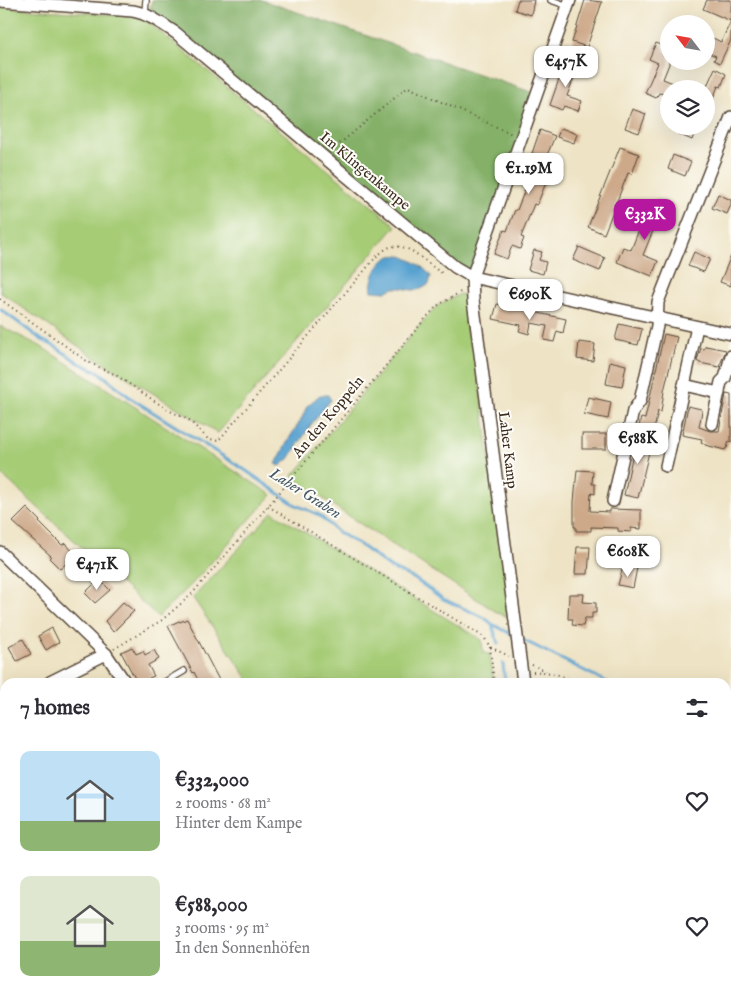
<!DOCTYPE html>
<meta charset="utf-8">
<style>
:root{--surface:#fff;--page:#f7f7f7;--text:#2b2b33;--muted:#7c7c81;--accent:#b5179e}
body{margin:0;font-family:"IM FELL English",serif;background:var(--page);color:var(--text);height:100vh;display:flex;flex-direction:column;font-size:19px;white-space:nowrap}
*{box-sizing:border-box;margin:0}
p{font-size:16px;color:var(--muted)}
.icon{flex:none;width:28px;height:28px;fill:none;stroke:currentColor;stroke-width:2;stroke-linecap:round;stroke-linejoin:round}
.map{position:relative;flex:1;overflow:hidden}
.side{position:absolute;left:0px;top:678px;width:731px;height:321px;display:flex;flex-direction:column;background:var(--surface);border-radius:15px 15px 0 0;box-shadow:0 5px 20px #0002}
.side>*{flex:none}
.needle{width:32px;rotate:301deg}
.buttons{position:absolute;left:660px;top:15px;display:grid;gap:10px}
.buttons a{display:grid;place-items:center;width:55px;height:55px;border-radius:50%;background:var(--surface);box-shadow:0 5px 20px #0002;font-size:25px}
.price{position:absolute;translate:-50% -42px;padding:0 11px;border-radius:10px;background:#fff;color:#222;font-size:16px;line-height:32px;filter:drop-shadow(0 1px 2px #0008)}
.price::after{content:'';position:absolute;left:50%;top:30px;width:15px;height:11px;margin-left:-8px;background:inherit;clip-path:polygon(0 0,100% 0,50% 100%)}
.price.on{background:var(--accent);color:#fff}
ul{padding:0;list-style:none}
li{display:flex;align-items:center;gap:15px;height:125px;padding:0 20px}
li span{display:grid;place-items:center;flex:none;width:140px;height:100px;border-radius:10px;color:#555}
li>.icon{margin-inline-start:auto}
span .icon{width:60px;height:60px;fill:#fffc;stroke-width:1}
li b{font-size:21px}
h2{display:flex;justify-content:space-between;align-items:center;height:60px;padding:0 20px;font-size:21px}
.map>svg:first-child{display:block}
</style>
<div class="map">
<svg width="731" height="998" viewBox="0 0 731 998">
<rect width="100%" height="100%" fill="#fdfcf7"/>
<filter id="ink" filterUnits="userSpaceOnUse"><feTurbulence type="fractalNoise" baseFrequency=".02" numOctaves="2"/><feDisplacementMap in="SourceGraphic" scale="10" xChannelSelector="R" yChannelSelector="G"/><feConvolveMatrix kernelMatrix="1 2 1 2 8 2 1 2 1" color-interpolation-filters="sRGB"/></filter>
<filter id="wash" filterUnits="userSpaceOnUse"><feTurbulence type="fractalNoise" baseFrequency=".0096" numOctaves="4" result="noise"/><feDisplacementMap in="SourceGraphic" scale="20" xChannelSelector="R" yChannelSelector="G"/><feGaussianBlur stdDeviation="1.12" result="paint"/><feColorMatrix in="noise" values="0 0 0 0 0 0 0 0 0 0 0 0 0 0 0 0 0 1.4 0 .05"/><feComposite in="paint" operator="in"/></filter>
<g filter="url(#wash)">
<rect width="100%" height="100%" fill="#eee3c4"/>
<g fill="#a6cc76" stroke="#707b4a">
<path d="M0 7 142 17 396 226 218 433 97 359 0 292Z"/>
<path d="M460 294 468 297 511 618 498 613 353 519 292 477 425 319 437 306Z"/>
<path d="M0 326 40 346 272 495 190 586 158 617 0 473Z"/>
<path d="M272 512 482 640 483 653 490 654 494 682H250L193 598Z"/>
<path d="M726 779 731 781V998H429L427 994H726Z"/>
<path d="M5 936V994H52L54 998H0V969L3 937Z"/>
</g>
<path fill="#84b067" stroke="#606d42" d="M152 0H262L537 94 472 277 150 11Z"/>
<g fill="#58a2d0" stroke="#4a6677">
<path d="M399 255C412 260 422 265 431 276L429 284C411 299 402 280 386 292L372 291C369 280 379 260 391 256 393 255 396 256 399 255Z"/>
<path d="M320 395H328L331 400 310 426 289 459 280 466 276 464 290 437 301 420 307 406Z"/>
</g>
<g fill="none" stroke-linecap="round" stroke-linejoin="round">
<g stroke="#58a2d0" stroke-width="3">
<path d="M0 309 42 340 56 347 79 363 99 372 132 399 245 470 294 504 319 515 339 533 360 545 391 568 415 579 443 599 485 618 492 624 513 635"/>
<path d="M492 625 498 643"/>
<path d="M521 639 607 682"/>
<path d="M503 664 505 682"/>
<path d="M726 738 731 740"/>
<path d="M544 994 545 998"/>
</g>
</g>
<g id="blocks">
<g fill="#cda989">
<path d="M518 0H534L531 15 515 10Z"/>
<path d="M585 0 602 2 587 47 572 42Z"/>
<path d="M707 0H731V40L720 63 714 60 716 56 707 52 713 38 721 42 731 21 703 9Z"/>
<path d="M656 43 664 47 663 50 669 53V64L663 79 673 83 670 89H669L668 95 659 93 656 98 645 93 658 63 649 59Z"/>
<path d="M566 59 579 64 567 96 582 101 578 111 564 106 562 110 550 105Z"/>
<path d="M715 68 726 74 721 87 718 86 707 115 706 88Z"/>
<path d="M632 109 646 114 639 133 625 128Z"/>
<path d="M682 126H697L692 140 678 134Z"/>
<path d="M561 128 577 134 574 143 557 137Z"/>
<path d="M540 130 555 136 545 160 558 165 554 177 549 175 537 205 534 204 521 237 524 238 520 249 512 246 507 259 494 254 504 230 507 231 515 210H517L533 169 527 168Z"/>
<path d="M620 147 639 154 632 174 628 173 604 234 588 227Z"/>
<path d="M673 155 691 162 685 176 668 169Z"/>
<path d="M718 194 731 200V205L727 214 712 208Z"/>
<path d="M657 199 673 206 665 225 657 221 643 255 658 261 652 276 617 262 623 247 631 250 642 222 647 224Z"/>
<path d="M579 247 605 258 600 271 573 260Z"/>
<path d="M534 250 542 252 539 260 546 262 543 274 528 270Z"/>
<path d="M694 252 710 259 704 272 688 266Z"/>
<path d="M731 256V286L720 282Z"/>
<path d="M497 304 566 319 563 333 557 331 554 342 544 340 547 326 531 323 529 334 519 331 521 325 493 319Z"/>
<path d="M619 324 642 329 638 345 615 340Z"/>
<path d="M664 334 677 337 664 391 661 412 658 411 654 430 639 426 641 418 645 419Z"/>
<path d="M579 342 595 344 593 361 577 359Z"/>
<path d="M706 346 726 350 719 367 700 363 697 361 701 348 704 349Z"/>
<path d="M610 361 626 365 622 387 606 384Z"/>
<path d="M726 394 731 395V442L729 441 727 448H726L725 450 705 445V444L701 442 702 439 682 435 688 406 701 409 702 411 699 427 710 431H719Z"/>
<path d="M588 397 611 402 608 419 584 414Z"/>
<rect x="582" y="434" width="24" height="15"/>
<path d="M637 435H653L638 498 624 495Z"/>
<path d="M577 470 593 471 592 484H595V494L591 493 590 511 610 512V509L641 510V529L631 528V532L618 531V528L591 527V531H576V527H574V502Z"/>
<path d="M27 508 40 521 39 522 62 545 65 543 76 555 60 569 49 558 51 556 13 522Z"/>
<path d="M577 547H590L588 574H575Z"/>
<path d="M629 567 637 568 633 588 618 585 622 570 628 572Z"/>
<path d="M99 579 110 590 95 603 85 593Z"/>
<path d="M569 594H584L583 602 596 603V613H592V618H585L583 626 572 625 573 619H568Z"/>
<path d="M123 602 134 611 113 632 105 621Z"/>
<path d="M187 619 219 680 214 682H199L194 672 193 673 168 626 179 621 180 622Z"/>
<path d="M52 628 59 642 46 650 38 636Z"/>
<path d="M23 639 31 654 17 661 9 647Z"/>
<path d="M132 647 136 654 143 651 145 655 154 650 159 659 148 665 154 676 149 678 151 682H137L121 652Z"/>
</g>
</g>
</g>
<g filter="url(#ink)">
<use href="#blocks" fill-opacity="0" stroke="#564637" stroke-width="1"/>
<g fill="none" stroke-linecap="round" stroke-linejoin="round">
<defs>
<g id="lane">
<path d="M551 0 568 6"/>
<path d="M145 14 146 0"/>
<path d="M165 682 184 671"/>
<path d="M345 994 347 998"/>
</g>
<g id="street">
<path d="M0 1 133 11C149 14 162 24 176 33L455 267 472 277 731 334"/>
<path d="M684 385 719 393"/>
<path d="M712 424 721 382 725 378 731 356"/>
<path d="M666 466 697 327"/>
<path d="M613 501 633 411 640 401 657 326 658 302 731 117"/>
<path d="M0 552 106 654 125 682"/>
<path d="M50 682 106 654"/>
<path d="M523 682 473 300 472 277 570 0"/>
<path d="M0 708 5 705"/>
<path d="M0 920 5 916"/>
<path d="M366 994 368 998"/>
<path d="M564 994V998"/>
<path d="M217 998 218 994"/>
</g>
<g id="secondary">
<path d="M0 860 5 870"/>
<path d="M69 994 71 998"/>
</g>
</defs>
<use href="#lane" stroke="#564637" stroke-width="8"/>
<use href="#street" stroke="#564637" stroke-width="14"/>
<use href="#secondary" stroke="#564637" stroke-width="19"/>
<g stroke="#564637" stroke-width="2" stroke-dasharray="1 4" stroke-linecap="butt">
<path d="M332 150 408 87 512 134"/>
<path d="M0 299 88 362 116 375 168 410 189 420 207 438 218 441 377 256C381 253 386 248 390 247 410 242 427 265 442 273"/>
<path d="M268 506 484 637 490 647 509 656"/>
<path d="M490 647 494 682"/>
<path d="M114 649 162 620 191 595 275 498 425 319 437 306 462 291"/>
<path d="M532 665 546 671"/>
<path d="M533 672C549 671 561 675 576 682"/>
<path d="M726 755 731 757"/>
<path d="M427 994 429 998"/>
<path d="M534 994 535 998"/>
<path d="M1 998 5 978"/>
<path d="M153 998 155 994"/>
</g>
<use href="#lane" stroke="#fff" stroke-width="5.5"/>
<use href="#street" stroke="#fff" stroke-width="11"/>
<use href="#secondary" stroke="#fce5c4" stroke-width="16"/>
</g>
</g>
<g text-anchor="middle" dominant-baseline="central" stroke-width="4" stroke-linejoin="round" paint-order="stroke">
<g font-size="15" fill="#3b2a1e" stroke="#fdfcf7">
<text transform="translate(365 171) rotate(40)">Im Klingenkampe</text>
<text transform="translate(328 417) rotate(-50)">An den Koppeln</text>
<text transform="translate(508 450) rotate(83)">Laher Kamp</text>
</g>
<g font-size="16" font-style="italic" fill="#475a65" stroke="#fdfcf7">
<text transform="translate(305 494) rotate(32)">Laher Graben</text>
</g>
</g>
</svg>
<div class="buttons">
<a><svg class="needle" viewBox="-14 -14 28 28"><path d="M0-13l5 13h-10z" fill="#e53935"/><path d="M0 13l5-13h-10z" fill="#7c7c81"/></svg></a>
<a><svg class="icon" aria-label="layers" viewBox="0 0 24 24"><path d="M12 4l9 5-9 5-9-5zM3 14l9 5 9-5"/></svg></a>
</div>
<b class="price" style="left:566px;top:88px">€457K</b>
<b class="price" style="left:529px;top:195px">€1.19M</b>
<b class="price on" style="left:645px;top:241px">€332K</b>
<b class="price" style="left:530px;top:321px">€690K</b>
<b class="price" style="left:638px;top:465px">€588K</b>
<b class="price" style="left:628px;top:578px">€608K</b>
<b class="price" style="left:97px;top:591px">€471K</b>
<section class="side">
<h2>7 homes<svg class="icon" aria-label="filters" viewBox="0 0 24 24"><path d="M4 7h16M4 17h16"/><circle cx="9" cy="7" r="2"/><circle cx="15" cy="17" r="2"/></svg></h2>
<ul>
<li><span style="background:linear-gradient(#bfe0f5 70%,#8fb573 0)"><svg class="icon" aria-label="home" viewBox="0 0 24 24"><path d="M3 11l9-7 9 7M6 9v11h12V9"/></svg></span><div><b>€332,000</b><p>2 rooms · 68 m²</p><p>Hinter dem Kampe</p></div><svg class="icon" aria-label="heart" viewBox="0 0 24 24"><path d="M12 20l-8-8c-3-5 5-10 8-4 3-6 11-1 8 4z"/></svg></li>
<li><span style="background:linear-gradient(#dfe7d0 65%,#8fb573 0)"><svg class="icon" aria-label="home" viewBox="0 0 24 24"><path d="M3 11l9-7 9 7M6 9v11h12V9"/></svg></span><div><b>€588,000</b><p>3 rooms · 95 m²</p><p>In den Sonnenhöfen</p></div><svg class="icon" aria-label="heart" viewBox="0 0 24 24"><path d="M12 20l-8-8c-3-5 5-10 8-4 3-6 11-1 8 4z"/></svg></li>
</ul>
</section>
</div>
